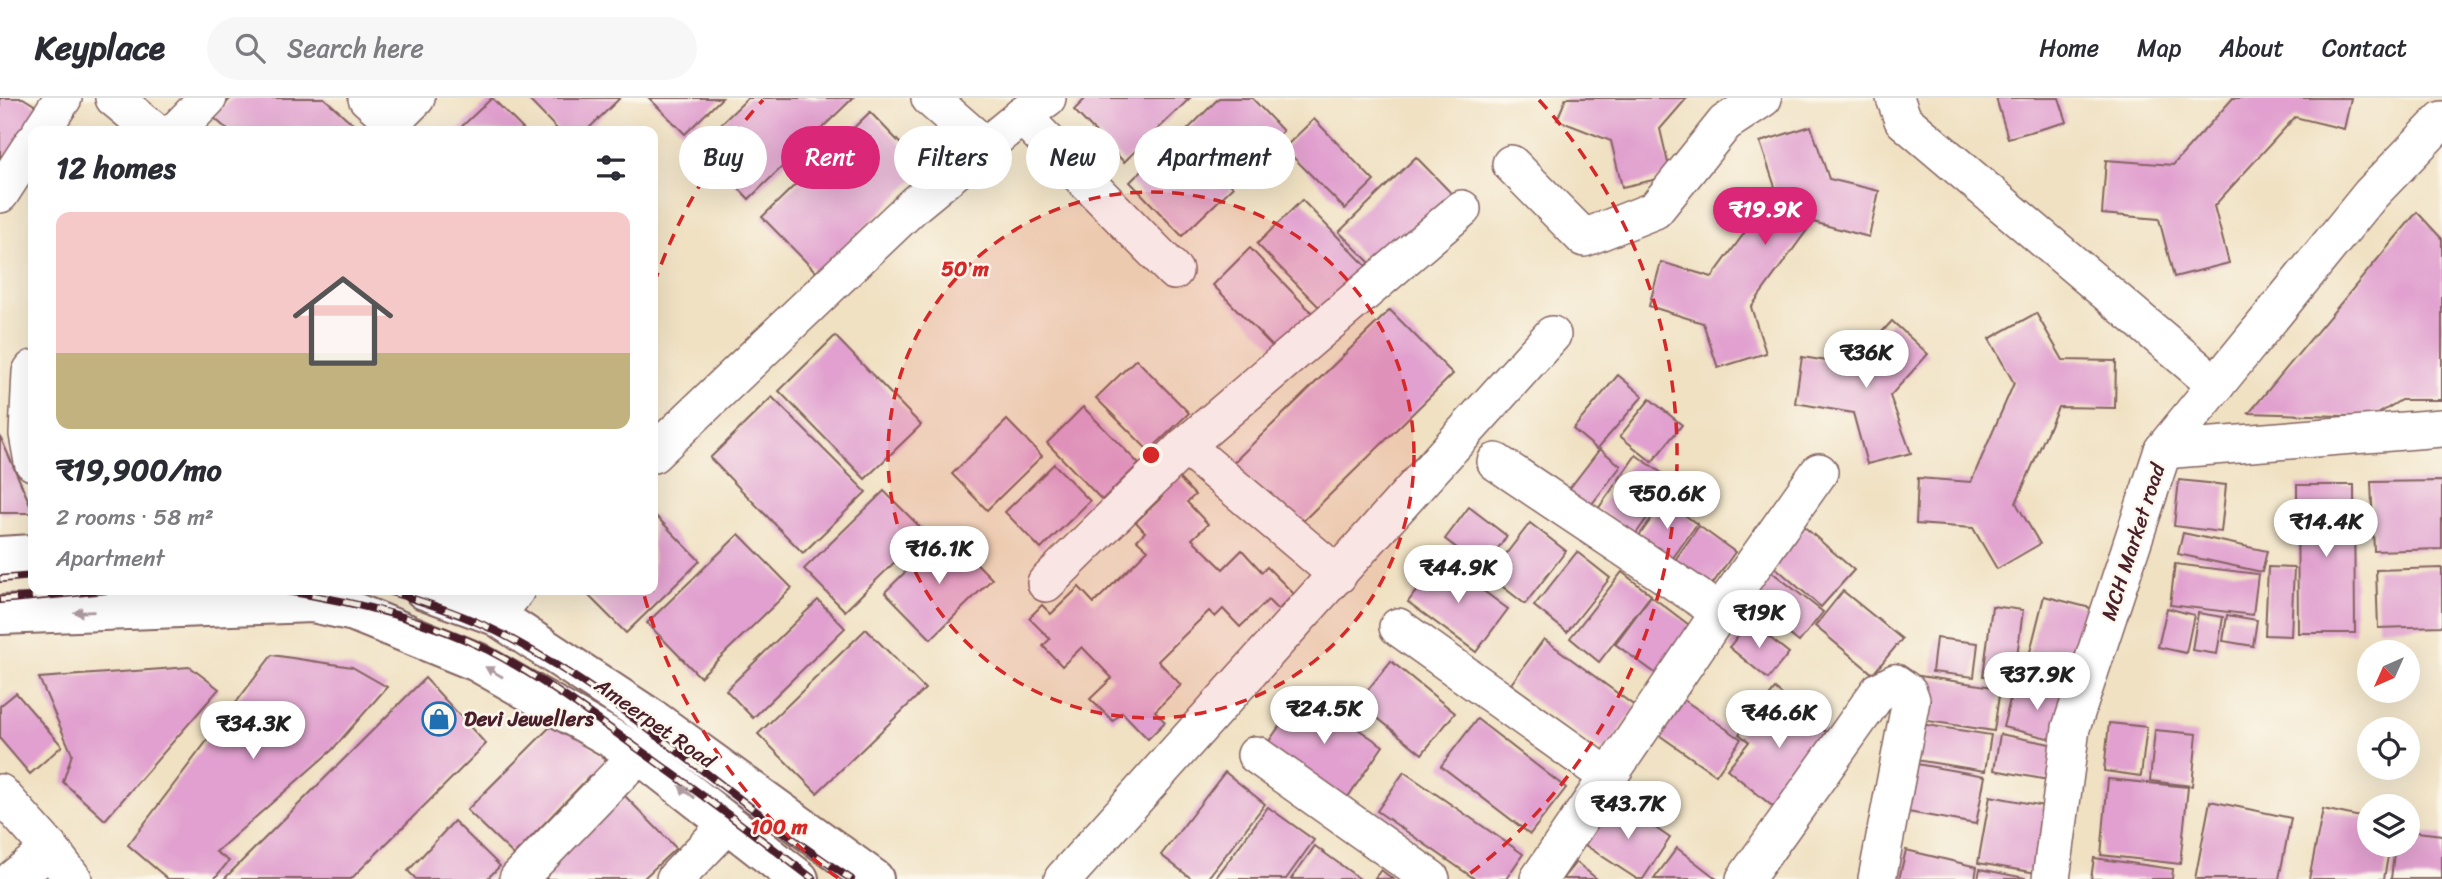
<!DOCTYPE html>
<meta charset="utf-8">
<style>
:root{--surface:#fff;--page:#f7f7f7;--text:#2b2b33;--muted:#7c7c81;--line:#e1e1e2;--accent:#db2777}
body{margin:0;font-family:Sriracha,sans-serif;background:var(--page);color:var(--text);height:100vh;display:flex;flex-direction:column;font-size:26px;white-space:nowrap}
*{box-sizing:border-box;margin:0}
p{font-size:23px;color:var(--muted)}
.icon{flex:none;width:38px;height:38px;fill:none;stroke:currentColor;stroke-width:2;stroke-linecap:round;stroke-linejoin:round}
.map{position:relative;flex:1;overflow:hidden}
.sheet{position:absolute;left:28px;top:28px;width:630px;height:469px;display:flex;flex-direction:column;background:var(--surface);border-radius:14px;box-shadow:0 7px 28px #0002}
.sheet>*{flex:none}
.banner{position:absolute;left:679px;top:28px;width:665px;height:63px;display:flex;gap:14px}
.needle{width:46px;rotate:225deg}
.tools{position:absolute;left:2357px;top:542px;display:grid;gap:14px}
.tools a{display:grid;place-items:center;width:63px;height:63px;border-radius:50%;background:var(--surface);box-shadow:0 7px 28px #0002;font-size:35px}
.price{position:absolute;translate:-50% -60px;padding:0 16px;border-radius:24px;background:#fff;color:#222;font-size:23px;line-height:46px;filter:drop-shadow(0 2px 4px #0008)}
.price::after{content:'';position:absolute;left:50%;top:42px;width:21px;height:16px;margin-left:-10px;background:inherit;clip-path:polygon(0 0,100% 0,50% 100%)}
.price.selected{background:var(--accent);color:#fff}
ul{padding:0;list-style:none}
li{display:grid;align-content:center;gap:14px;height:371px;padding:0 28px}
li+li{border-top:2px solid var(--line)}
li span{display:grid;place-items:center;height:217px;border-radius:14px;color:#555}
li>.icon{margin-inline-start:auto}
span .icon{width:126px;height:126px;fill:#fffc;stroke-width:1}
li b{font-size:30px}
h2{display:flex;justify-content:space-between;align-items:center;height:84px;padding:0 28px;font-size:30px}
.tag{padding:0 24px;border-radius:32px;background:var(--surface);box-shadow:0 7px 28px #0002;font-size:24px;line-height:63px}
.tag.selected{background:var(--accent);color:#fff}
header{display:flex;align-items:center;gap:42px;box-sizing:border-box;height:98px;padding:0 35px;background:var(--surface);border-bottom:2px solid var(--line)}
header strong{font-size:33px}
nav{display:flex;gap:38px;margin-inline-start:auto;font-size:24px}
.search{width:490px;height:63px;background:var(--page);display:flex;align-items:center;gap:18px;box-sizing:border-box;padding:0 24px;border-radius:38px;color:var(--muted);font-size:26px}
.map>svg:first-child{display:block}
</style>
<header>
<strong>Keyplace</strong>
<div class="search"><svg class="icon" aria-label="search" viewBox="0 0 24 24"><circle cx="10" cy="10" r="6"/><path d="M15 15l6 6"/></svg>Search here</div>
<nav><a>Home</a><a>Map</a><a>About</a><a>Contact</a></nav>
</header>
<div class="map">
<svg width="2442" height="781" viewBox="0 0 2442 781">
<rect width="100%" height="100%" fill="#fbf7ec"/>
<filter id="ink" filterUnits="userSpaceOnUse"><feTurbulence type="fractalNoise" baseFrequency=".0143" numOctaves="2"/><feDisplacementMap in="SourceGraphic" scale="14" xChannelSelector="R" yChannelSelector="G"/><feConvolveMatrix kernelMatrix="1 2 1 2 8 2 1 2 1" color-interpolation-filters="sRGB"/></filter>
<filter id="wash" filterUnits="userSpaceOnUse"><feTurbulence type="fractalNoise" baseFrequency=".00686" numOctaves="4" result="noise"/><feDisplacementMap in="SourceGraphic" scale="28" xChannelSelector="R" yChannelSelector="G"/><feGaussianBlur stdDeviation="1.57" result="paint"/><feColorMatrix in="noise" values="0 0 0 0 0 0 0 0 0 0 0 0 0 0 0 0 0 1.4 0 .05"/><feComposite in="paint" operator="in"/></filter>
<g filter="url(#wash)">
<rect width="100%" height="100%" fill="#f0e1c2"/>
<g id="blocks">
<g fill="#e1a0cf">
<path d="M0 0H23L39 10 0 71Z"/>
<path d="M231 0H324L361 33H229L213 19Z"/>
<path d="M492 0 525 33H457Z"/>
<path d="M527 0H620L586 33H559Z"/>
<path d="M649 0H722L685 36Z"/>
<path d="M748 0H853L749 101 698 48Z"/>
<path d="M1086 0H1190L1124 64 1074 12Z"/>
<path d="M1219 0H1252L1283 33 1232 83 1185 34Z"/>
<path d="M1566 0H1687L1660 31 1671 78 1622 89 1611 43 1557 22Z"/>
<path d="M1996 0H2059L2067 24 2008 40Z"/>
<path d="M2233 0H2351L2344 31 2295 19 2214 108 2229 165 2174 179 2159 121 2102 116 2106 62 2173 67Z"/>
<path d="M870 14 925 71 817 175 762 119Z"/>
<path d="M1314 21 1374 83 1345 111 1284 50Z"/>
<path d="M1811 28 1829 81 1879 93 1869 139 1813 124 1751 209 1766 255 1718 270 1703 225 1649 208 1661 164 1712 179 1776 92 1760 44Z"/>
<path d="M1180 35 1233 89 1182 138 1130 84Z"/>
<path d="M1416 59 1452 96 1375 170 1339 134Z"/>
<path d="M1302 102 1370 172 1325 215 1257 146Z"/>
<path d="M2417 114 2442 141V302H2401L2373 319 2249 315Z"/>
<path d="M1250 150 1317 220 1280 256 1213 187Z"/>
<path d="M1390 212 1453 276 1296 430 1233 365Z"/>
<path d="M2036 215 2063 262 2116 263 2115 310 2058 309 2016 405 2040 446 1997 471 1973 430 1916 426 1918 380 1971 384 2014 285 1989 241Z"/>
<path d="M1892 223 1928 256 1890 298 1911 355 1867 366 1853 315 1795 305 1802 259 1852 267Z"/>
<path d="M835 238 921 327 865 381 779 293Z"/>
<path d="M1136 261 1189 315 1149 353 1096 300Z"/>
<path d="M1618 277 1643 298 1597 351 1573 331Z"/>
<path d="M772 299 866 394 803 455 710 360Z"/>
<path d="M1650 301 1682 327 1652 364 1620 338Z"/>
<path d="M1083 309 1139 366 1102 402 1047 345Z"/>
<path d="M1007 322 1042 358 987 412 952 376Z"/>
<path d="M0 338 33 413V415H0Z"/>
<path d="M1600 351 1621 368 1585 415 1563 399Z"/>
<path d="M1636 357 1673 383 1635 437 1598 411Z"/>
<path d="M1054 366 1090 403 1041 451 1005 414Z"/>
<path d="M1173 374 1195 397 1187 404 1208 426 1192 441 1223 471 1242 452 1262 474 1267 469 1294 496 1278 512 1268 502 1240 529 1223 511 1215 519 1209 513 1158 563 1181 587 1155 613 1165 624 1148 641 1122 614 1113 623 1090 601 1112 580 1082 549 1062 568 1043 548 1050 541 1029 520 1042 507 1051 516 1079 489 1094 505 1148 452 1137 442 1145 434 1136 424 1162 399 1155 392Z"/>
<path d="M2179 382 2226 387 2221 434 2174 428Z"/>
<path d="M2442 383V451L2374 453 2371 384Z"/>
<path d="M2297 387H2354L2355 535H2298Z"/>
<path d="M884 393 925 434 845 513 804 471Z"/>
<path d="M1664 402 1697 426 1670 464 1637 441Z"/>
<path d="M1469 409 1507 438 1483 470 1445 441Z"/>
<path d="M653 415 700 463 626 535 583 492H653Z"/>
<path d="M1530 425 1566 453 1525 506 1489 478Z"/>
<path d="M1801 426 1854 472 1821 509 1768 463Z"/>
<path d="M1699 428 1735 454 1704 498 1668 472Z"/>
<path d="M946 434 992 481 931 541 885 494Z"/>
<path d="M2183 435 2267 453 2262 474 2178 456Z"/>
<path d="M739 436 792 490 700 579 647 525Z"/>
<path d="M1577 454 1610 480 1567 534 1534 508Z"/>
<path d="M1440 461 1508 511 1476 554 1408 504Z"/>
<path d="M2175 466 2258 476 2253 517 2170 507Z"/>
<path d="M2268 469 2294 470 2291 538 2265 537Z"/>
<path d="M2442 470V528L2378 530 2376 472Z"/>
<path d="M1768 471 1823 514 1799 544 1745 501Z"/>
<path d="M1622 474 1651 497 1599 564 1570 540Z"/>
<path d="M1843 493 1902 541 1873 576 1815 528Z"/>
<path d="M1651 498 1693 530 1658 577 1615 546Z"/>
<path d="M2044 498 2098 512 2079 588 2025 574Z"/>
<path d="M818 502 845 530 753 620 726 592Z"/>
<path d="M1992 508 2023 512 2014 582 1983 578Z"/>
<path d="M2167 510 2194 517 2186 555 2158 549Z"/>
<path d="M2198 515 2223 519 2217 556 2192 552Z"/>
<path d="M2227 517 2257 522 2253 548 2223 543Z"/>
<path d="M1750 524 1789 555 1768 581 1729 549Z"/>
<path d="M866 531 925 591 817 695 758 636Z"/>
<path d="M1936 540 1978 545 1974 579 1932 574Z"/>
<path d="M1544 541 1636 609 1604 654 1511 586Z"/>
<path d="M272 557 352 569 387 589 332 652 216 754 229 763 214 781H168L128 747Z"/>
<path d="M1391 563 1455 615 1422 656 1358 604Z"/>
<path d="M190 569 219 591 105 722 63 684 72 656 39 580Z"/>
<path d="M1920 578 2000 590 1994 633 1915 621Z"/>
<path d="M425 580 486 646 351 781H224Z"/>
<path d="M2014 586 2071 600 2060 643 2003 629Z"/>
<path d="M1775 591 1834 641 1777 712 1727 671 1749 644 1739 636Z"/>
<path d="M1303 594 1383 648 1345 703 1265 649Z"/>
<path d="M16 595 62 648 30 676 0 641V608Z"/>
<path d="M1684 602 1741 641 1716 677 1659 637Z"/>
<path d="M561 618 613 670 599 684 591 677 514 757 467 712Z"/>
<path d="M1477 621 1566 690 1530 736 1441 668Z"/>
<path d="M1914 625 1991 637 1985 673 1909 661Z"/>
<path d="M2109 625 2147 629 2141 678 2104 673Z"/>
<path d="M2155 632 2197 636 2192 688 2150 683Z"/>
<path d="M2000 636 2060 648 2053 683 1994 672Z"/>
<path d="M1911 665 1985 678 1976 726 1902 713Z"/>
<path d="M1225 674 1265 706 1207 781H1192L1161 757Z"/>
<path d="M1404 674 1523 756 1506 781H1475L1377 713Z"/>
<path d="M2108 681 2188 689 2180 766 2101 757Z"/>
<path d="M623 696 676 750 643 781H535Z"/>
<path d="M1990 698 2049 709 2037 775 1978 765Z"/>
<path d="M1615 702 1670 740 1643 781H1637L1585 747Z"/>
<path d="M2210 703 2291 720 2279 781H2195Z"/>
<path d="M1268 709 1314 742 1286 781H1215Z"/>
<path d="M2323 711 2370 721V747H2390L2384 781H2309Z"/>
<path d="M454 723 500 768 487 781H416L408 773Z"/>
<path d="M2408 733 2442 737V781H2391L2395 747H2408Z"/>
<path d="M1315 748 1360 781H1291Z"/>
<path d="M1677 750 1717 781H1654Z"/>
<path d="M1906 752 1977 769 1975 781H1899Z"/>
<path d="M2094 760 2173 771 2172 781H2091Z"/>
<path d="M1576 764 1597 781H1562Z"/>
<path d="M1980 771 2025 780V781H1978Z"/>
<path d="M1381 772 1393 781H1374Z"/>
</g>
</g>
</g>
<g filter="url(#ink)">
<use href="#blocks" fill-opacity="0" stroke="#846360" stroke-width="2"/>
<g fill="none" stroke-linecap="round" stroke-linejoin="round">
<defs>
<g id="minor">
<path d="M114 0 154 33"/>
<path d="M367 0 393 23 416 0"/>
<path d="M930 0 985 48"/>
<path d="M1895 0 1903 22 2216 287"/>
<path d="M1022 18 1174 173"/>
<path d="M41 33 63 0"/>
<path d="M176 33 208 0"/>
<path d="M1511 66 1584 140 1655 112 1725 25 1763 0"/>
<path d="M0 96 33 45"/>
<path d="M33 271 31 274 28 336 33 364"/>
<path d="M1185 348 1338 477"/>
<path d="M2163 352 2442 330"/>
<path d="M653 356 915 106 1022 18 1047 0"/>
<path d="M1496 364 1720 514"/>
<path d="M1046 485 1185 348 1462 111"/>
<path d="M496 518 516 492"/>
<path d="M1398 529 1607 678"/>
<path d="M1256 657 1431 781"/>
<path d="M0 695 50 751 73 781"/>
<path d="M13 781 50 751"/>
<path d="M518 781 639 656"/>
<path d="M675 781 728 726"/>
<path d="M1063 781 1552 237"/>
<path d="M1539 781 1720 514 1819 374"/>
<path d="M1745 781 1879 593 1895 585 1908 594 1911 602 1877 781"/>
<path d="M2051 781 2071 630 2163 352 2371 96 2442 22"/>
</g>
<g id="major">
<path d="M0 458 33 456"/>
<path d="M424 492 496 518 654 622 874 781"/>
<path d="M0 517 312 505 354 514 477 564 639 656 799 781"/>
</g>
</defs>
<use href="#minor" stroke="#846360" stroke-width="40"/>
<use href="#major" stroke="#846360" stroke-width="42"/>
<use href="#minor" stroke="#fff" stroke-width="37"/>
<use href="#major" stroke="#fff" stroke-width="38"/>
<defs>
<g id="rail">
<path d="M0 481 33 478"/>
<path d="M280 492C352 503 423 520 488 552 538 578 585 612 630 645 692 689 753 735 813 781"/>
<path d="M384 492C422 503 463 516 498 534 626 600 731 703 851 781"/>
<path d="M0 502 107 492"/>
</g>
</defs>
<use href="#rail" stroke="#4a1f2b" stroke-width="8"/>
<use href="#rail" stroke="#fbf7ec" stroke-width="5" stroke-dasharray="16" stroke-linecap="butt"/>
</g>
<defs><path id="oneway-solid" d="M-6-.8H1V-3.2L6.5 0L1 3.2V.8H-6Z" transform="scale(1.75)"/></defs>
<g fill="#ae9aa0">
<use href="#oneway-solid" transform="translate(84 514) rotate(178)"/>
<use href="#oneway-solid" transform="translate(494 574) rotate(-150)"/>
<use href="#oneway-solid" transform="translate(687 694) rotate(-142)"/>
</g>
</g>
<circle cx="1151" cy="357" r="263" fill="#d62828" fill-opacity=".12"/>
<g fill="none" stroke="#d62828" stroke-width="3.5" stroke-dasharray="12 9">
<circle cx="1151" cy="357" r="263"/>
<path d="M838 780A526 526 0 0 1 643 493M654 186A526 526 0 0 1 763 2M1539 2A526 526 0 0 1 1464 780"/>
</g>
<defs>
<symbol id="shop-ring" viewBox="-11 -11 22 22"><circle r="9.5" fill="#fbf7ec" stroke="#1f6fb2" stroke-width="1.5"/><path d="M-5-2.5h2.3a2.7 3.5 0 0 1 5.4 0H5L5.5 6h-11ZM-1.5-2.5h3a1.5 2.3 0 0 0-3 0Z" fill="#1f6fb2"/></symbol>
</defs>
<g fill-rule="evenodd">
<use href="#shop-ring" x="420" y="602" width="38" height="38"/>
</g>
<g text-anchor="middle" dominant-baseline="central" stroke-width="5" stroke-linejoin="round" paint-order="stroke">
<g font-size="21" fill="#4a1f2b" stroke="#fbf7ec">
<text transform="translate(2133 444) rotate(-72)">MCH Market road</text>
<text transform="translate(655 625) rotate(35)">Ameerpet Road</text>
</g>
<g font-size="21" font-weight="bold" fill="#4a1f2b" stroke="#fbf7ec" text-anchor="start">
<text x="464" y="621">Devi Jewellers</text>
</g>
</g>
<circle cx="1151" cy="357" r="10" fill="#d62828" stroke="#fbf7ec" stroke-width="3.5"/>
<g font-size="21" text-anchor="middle" font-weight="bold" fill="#d62828" stroke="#fbf7ec" stroke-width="5" stroke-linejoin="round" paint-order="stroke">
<text x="965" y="178">50 m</text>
<text x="779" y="736">100 m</text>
</g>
</svg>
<div class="tools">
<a><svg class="needle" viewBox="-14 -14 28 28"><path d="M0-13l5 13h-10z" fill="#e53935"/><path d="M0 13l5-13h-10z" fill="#7c7c81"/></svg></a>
<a><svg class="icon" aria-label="locate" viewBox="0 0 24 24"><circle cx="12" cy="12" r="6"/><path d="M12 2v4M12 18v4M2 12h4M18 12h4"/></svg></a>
<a><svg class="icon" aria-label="layers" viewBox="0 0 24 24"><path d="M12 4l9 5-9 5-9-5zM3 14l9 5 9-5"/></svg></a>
</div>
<b class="price selected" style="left:1765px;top:149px">₹19.9K</b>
<b class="price" style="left:1866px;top:292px">₹36K</b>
<b class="price" style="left:1667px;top:433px">₹50.6K</b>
<b class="price" style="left:2326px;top:461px">₹14.4K</b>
<b class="price" style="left:939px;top:488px">₹16.1K</b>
<b class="price" style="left:1458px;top:507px">₹44.9K</b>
<b class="price" style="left:1759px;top:552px">₹19K</b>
<b class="price" style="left:2037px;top:614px">₹37.9K</b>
<b class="price" style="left:1324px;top:648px">₹24.5K</b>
<b class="price" style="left:1779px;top:652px">₹46.6K</b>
<b class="price" style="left:253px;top:663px">₹34.3K</b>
<b class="price" style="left:1628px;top:743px">₹43.7K</b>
<div class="banner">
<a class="tag">Buy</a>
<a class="tag selected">Rent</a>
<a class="tag">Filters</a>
<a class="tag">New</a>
<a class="tag">Apartment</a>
</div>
<section class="sheet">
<h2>12 homes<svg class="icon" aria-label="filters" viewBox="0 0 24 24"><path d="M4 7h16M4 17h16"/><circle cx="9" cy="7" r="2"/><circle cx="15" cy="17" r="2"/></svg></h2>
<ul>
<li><span style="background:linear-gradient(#f6c9c9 65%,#c2b280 0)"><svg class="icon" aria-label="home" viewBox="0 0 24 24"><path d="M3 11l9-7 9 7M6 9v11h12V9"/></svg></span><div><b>₹19,900/mo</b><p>2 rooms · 58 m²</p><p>Apartment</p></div></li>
</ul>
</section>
</div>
